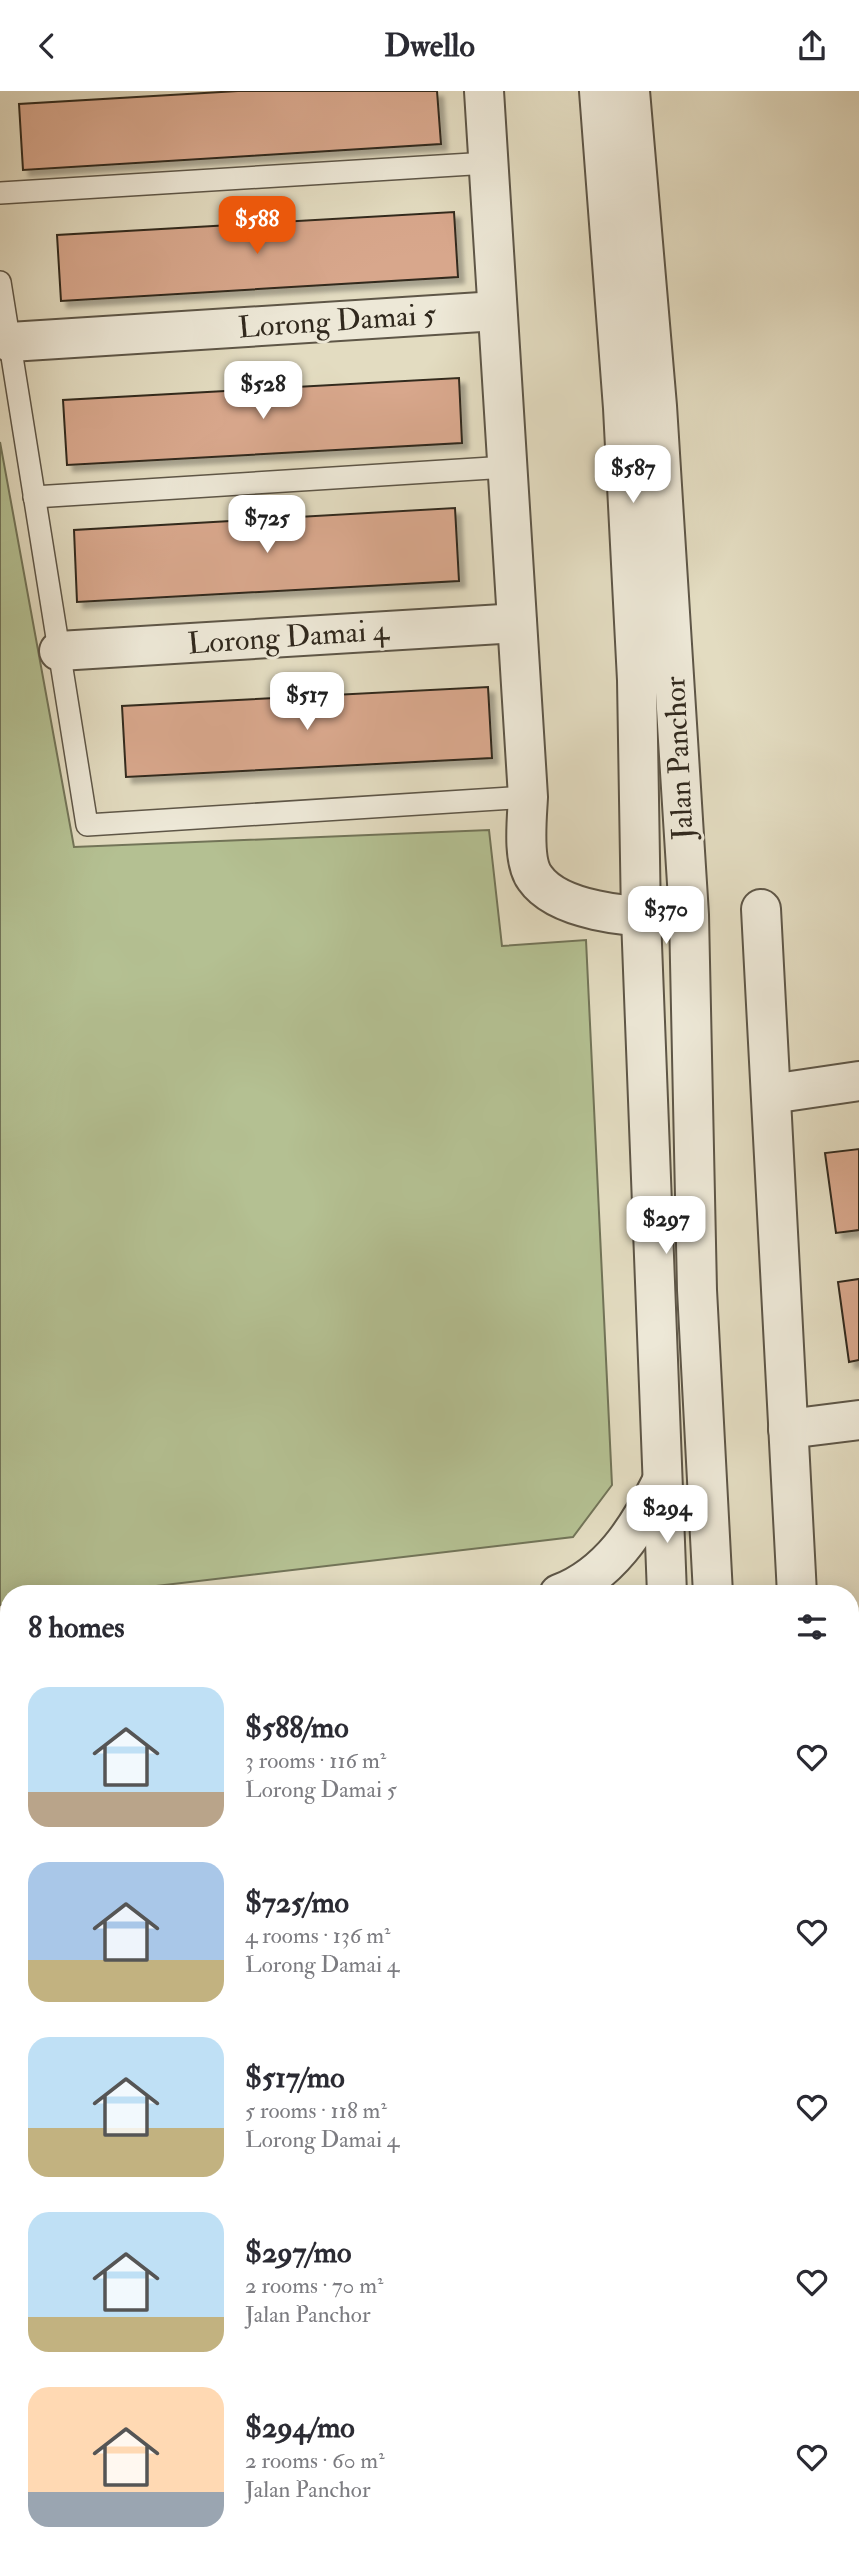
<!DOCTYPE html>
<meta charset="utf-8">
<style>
:root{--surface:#fff;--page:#f2f2f3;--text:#2b2b33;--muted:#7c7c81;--accent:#ea580c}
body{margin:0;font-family:"IM FELL Double Pica",serif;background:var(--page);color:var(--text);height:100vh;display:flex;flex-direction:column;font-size:26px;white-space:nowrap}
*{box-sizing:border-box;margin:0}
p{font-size:23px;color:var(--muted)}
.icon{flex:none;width:38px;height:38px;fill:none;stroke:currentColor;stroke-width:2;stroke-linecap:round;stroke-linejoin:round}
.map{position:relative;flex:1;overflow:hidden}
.details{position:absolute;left:0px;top:1494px;width:859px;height:975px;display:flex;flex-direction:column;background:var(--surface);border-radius:28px 28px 0 0;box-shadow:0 4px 18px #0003}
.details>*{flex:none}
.price{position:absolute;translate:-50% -60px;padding:0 16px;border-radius:14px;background:#fff;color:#222;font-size:23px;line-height:46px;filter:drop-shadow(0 2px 4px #0008)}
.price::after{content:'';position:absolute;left:50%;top:42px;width:21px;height:16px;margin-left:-10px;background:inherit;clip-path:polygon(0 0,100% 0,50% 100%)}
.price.selected{background:var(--accent);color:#fff}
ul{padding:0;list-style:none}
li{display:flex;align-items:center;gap:21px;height:175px;padding:0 28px}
li span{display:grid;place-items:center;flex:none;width:196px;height:140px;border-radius:21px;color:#555}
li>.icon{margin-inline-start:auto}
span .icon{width:84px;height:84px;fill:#fffc;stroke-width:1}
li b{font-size:30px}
h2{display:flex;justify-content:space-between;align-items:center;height:84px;padding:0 28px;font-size:30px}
header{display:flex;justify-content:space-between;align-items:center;height:91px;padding:0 28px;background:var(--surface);font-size:32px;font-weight:700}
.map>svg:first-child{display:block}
</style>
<header><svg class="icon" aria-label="back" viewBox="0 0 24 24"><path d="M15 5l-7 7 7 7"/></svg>Dwello<svg class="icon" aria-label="share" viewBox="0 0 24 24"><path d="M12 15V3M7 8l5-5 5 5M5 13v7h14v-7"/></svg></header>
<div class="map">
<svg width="859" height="2468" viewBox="0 0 859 2468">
<defs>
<filter id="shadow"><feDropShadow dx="6" dy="6" stdDeviation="2" flood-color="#0004"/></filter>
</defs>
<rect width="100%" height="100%" fill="#e3dcc1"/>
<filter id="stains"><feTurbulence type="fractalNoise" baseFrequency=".00286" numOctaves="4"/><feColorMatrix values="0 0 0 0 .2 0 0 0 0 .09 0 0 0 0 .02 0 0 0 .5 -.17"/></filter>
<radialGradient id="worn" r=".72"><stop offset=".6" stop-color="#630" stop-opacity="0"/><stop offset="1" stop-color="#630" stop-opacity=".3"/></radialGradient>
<g fill="#b4c092" stroke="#727458" stroke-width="2">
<path d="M0 351 74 756 489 739 502 855 586 849 612 1394 573 1446 88 1503H9V1513L0 1514Z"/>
<path d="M9 1667V1944H0V1668Z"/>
</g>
<g fill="#d8a78c" stroke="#31291e" stroke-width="2" filter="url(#shadow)">
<path d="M238 0H437L441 53 23 79 19 13Z"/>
<path d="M454 121 458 186 61 210 57 144Z"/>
<path d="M459 287 462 352 67 374 63 309Z"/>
<path d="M455 417 459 490 77 511 74 439Z"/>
<path d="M488 596 492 667 126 686 122 615Z"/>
<path d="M859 1058V1139L836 1142 825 1062Z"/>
<path d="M859 1188V1269L849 1271 838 1191Z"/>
</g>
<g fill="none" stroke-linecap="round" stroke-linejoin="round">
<defs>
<g id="lane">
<path d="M0 102 488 72"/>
<path d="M0 191 87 734 528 706"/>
<path d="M34 406 507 376"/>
<path d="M850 2398 859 2397"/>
</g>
<g id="street">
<path d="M484 0 528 706C527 727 522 770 535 787 558 820 630 827 667 825"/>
<path d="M599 0 623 317 637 589 641 827 667 1503"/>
<path d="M630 0 657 315 689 824 697 1199 713 1503"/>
<path d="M10 251 497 220"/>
<path d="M59 560 517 532"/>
<path d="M761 818 797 1503"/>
<path d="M771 1003 859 990"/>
<path d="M788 1338 859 1329"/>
<path d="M559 1503C609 1484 638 1438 661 1392"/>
<path d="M0 1574 9 1573"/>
<path d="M850 1691 859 1690"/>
<path d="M850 2042 851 2045 859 2044"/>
<path d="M0 2187 9 2192"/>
<path d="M0 2404H9"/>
<path d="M416 2460 417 2468"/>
<path d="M761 2460 764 2468"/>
<path d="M802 2460V2468"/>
</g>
</defs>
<use href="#lane" stroke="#5e5647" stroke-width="24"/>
<use href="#street" stroke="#5e5647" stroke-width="42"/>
<use href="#lane" stroke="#ede8d7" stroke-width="21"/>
<use href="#street" stroke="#ede8d7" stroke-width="38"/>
</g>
<g text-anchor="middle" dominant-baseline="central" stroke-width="6" stroke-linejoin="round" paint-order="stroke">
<g font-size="30" fill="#31291e" stroke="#ede8d7">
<text transform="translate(337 230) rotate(-4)">Lorong Damai 5</text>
<text transform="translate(288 546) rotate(-4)">Lorong Damai 4</text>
<text transform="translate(679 667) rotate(-93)">Jalan Panchor</text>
</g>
</g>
<rect width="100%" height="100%" filter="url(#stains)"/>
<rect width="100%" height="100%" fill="url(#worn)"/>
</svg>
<b class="price selected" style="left:257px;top:165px">$588</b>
<b class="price" style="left:263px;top:330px">$528</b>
<b class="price" style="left:633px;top:414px">$587</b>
<b class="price" style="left:267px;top:464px">$725</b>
<b class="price" style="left:307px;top:641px">$517</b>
<b class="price" style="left:666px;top:855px">$370</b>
<b class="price" style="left:666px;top:1165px">$297</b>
<b class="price" style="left:667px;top:1454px">$294</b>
<section class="details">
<h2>8 homes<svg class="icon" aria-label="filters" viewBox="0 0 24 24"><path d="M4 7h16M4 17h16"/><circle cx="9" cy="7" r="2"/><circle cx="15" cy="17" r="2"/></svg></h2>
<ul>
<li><span style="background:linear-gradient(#bfe0f5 75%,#b9a48a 0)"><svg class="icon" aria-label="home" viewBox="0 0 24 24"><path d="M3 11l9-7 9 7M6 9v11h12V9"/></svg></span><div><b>$588/mo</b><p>3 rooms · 116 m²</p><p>Lorong Damai 5</p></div><svg class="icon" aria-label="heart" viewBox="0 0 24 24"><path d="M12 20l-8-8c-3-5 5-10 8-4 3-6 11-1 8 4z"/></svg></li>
<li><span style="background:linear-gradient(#a9c7e8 70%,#c2b280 0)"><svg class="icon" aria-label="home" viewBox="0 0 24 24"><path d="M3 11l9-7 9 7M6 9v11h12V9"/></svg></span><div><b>$725/mo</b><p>4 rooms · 136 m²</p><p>Lorong Damai 4</p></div><svg class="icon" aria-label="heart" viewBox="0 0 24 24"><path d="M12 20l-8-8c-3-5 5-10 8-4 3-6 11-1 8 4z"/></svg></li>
<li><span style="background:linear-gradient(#bfe0f5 65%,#c2b280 0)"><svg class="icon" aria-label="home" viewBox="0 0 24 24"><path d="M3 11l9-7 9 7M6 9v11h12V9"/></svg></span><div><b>$517/mo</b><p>5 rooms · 118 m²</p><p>Lorong Damai 4</p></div><svg class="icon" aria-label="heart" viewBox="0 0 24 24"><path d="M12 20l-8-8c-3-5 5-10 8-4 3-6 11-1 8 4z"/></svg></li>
<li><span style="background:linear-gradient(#bfe0f5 75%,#c2b280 0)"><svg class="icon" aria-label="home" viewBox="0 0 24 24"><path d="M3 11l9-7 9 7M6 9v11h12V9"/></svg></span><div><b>$297/mo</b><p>2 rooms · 70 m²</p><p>Jalan Panchor</p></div><svg class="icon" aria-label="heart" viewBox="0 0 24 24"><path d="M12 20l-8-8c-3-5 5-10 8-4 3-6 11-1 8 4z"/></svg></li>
<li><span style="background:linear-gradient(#ffd9b3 75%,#9aa5b1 0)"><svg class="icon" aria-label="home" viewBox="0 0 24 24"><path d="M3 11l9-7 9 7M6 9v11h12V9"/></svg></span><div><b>$294/mo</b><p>2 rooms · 60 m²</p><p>Jalan Panchor</p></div><svg class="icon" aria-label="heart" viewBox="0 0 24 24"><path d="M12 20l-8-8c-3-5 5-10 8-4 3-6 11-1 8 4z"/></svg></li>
</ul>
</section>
</div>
